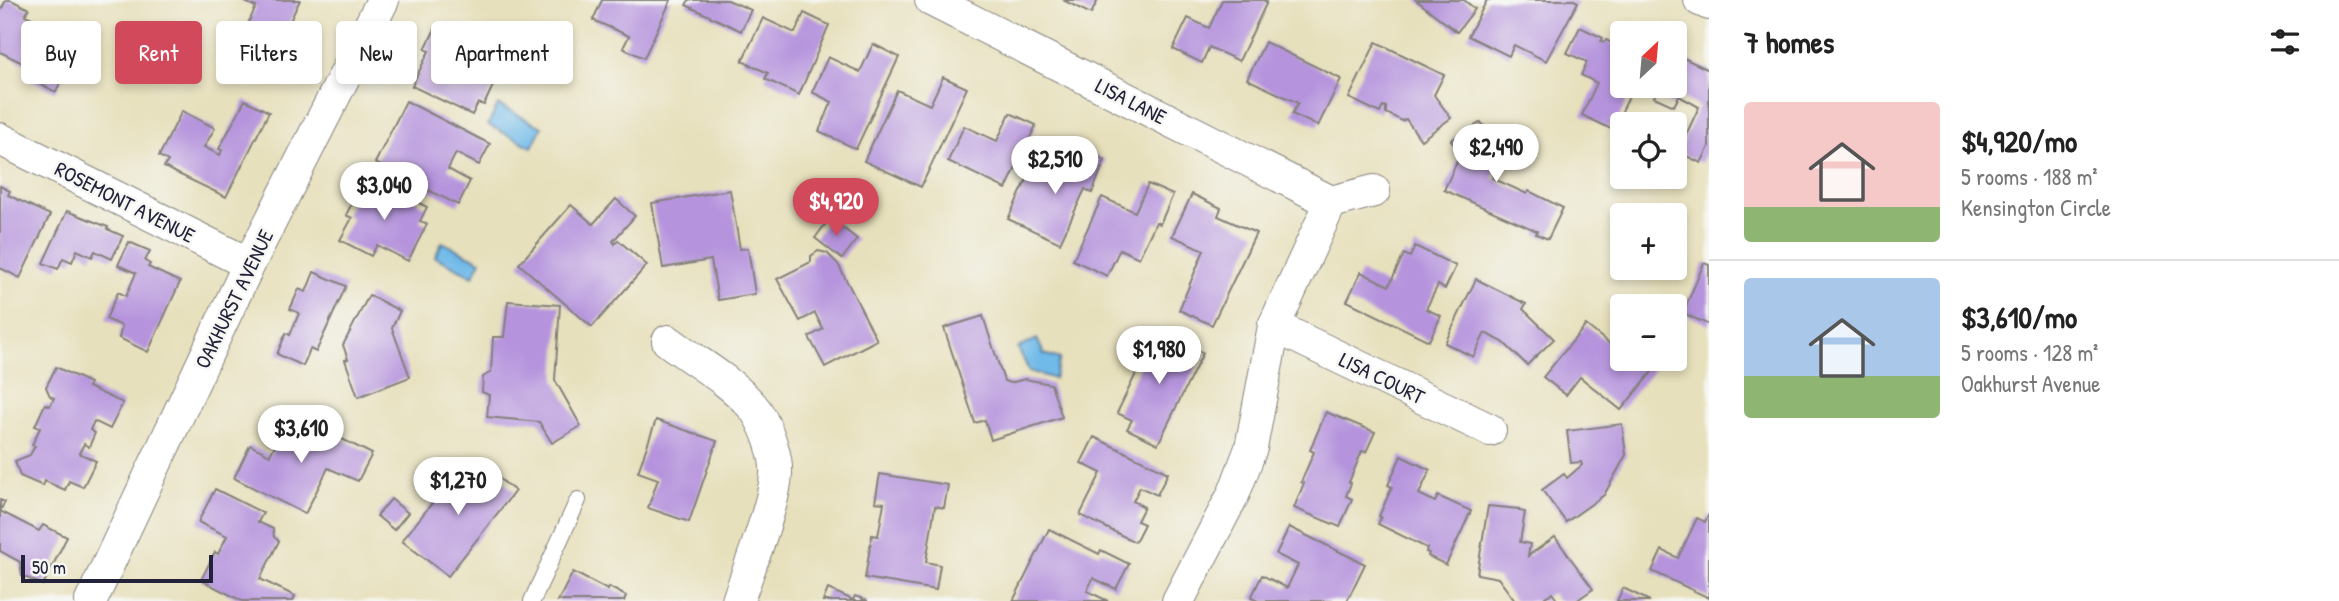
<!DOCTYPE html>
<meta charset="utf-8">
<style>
:root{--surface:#fff;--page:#f2f2f2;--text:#222;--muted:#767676;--line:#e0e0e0;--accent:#d1495b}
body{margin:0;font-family:"Patrick Hand",sans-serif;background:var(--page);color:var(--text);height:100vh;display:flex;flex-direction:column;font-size:26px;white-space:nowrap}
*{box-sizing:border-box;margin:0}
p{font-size:23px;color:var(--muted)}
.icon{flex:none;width:38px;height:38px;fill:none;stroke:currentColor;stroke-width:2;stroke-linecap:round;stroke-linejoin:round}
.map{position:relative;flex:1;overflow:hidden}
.details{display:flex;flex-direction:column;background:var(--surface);width:630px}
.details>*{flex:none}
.banner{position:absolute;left:21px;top:21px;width:665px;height:63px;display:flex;gap:14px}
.needle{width:46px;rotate:26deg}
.fabs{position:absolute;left:1610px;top:21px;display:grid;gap:14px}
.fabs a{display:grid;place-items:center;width:77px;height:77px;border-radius:7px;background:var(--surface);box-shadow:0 4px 10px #0003;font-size:35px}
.scale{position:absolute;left:21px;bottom:18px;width:192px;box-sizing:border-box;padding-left:7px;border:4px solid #22223b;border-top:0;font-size:19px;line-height:24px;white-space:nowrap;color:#22223b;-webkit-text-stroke:5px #f6f6f2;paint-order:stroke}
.price{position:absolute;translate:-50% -60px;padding:0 16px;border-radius:24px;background:#fff;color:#222;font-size:23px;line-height:46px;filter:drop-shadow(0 2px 4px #0008)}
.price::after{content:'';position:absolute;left:50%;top:42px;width:21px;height:16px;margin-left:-10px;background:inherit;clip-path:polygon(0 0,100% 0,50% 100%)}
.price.selected{background:var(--accent);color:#fff}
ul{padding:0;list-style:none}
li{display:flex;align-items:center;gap:21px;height:175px;padding:0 35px}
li+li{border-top:2px solid var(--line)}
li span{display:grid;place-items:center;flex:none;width:196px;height:140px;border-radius:7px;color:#555}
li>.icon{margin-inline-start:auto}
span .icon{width:84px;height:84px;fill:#fffc;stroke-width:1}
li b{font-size:30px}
h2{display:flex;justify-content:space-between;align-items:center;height:84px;padding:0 35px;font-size:30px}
.pill{padding:0 24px;border-radius:7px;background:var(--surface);box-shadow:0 4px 10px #0003;font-size:24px;line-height:63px}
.pill.selected{background:var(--accent);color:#fff}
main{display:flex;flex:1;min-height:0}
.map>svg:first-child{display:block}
</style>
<main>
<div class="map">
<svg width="1709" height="601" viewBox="0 0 1709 601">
<rect width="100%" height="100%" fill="#f6f6f2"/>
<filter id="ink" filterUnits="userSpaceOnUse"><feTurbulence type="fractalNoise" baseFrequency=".0143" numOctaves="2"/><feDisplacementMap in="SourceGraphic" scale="14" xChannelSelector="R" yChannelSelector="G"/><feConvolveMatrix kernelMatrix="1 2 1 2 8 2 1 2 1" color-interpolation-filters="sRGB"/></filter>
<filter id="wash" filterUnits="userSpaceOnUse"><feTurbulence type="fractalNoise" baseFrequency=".00686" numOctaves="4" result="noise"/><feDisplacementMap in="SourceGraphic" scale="28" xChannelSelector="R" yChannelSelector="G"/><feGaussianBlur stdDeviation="1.57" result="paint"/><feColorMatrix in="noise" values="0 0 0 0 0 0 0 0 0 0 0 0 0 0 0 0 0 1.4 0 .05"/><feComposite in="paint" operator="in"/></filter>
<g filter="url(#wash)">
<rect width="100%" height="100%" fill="#e7e0bc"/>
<g fill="#70bae9" stroke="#496e92" stroke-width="2">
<path d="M498 105 542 127 532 147 488 125Z"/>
<path d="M442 242 481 261 473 276 435 257Z"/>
<path d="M1037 339 1044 354 1060 359 1054 379 1029 371 1018 348Z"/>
</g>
<g id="blocks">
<g fill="#b694dd">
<path d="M6 0H11L29 9 25 15 37 20 31 34 50 44 57 29 79 40 56 92 24 77 29 66 0 52V12Z"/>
<path d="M241 0H300L281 40 270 35 259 58 232 45 239 30 244 32 256 7Z"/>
<path d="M602 0H671L644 58 623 48 629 36 593 20Z"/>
<path d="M689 0H728L751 10 741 31 686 5Z"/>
<path d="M1063 0H1098L1091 14Z"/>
<path d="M1222 0H1263L1267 2 1239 61 1209 47 1202 63 1173 49 1188 18 1209 28Z"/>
<path d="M1416 0H1464L1475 9 1457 32Z"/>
<path d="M1487 0H1574L1578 2 1546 61 1514 45 1509 56 1468 36Z"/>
<path d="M804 13 829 25 799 95 765 79 768 73 742 61 763 18 795 33Z"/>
<path d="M438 23 496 51 492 59 499 62 492 75 497 77 484 105 478 103 472 115 412 86 429 51 425 49Z"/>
<path d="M1626 25 1642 33H1622V86H1634L1613 130 1582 115 1597 83 1581 75 1587 62 1567 53 1580 27 1603 38 1601 41 1604 42 1606 40 1616 45Z"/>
<path d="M1265 42 1341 79 1318 126 1292 114 1298 103 1247 79Z"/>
<path d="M1376 42 1444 75 1434 95 1451 118 1421 140 1406 119 1402 121 1386 113V107L1383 106 1380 113 1349 98Z"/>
<path d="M873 44 899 57 856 149 819 131 832 102 812 92 828 57 860 72Z"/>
<path d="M1675 54 1709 70V147L1701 163 1678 152 1699 107 1679 96 1674 106 1654 97 1659 86H1675Z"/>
<path d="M943 77 967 88 921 187 864 161 897 90 930 105Z"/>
<path d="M245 100 269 112 226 197 164 167 168 161 159 156 182 111 215 128 204 147 220 155 222 150 219 149Z"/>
<path d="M406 101 490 144 479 165 456 153 448 169 470 181 458 205 375 163Z"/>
<path d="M1010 113 1036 125 1006 189 948 161 964 126 997 141Z"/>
<path d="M1481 122 1503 156 1492 178 1527 194 1529 191 1563 208 1548 239 1536 234 1537 231 1444 190 1460 155 1451 140Z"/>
<path d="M1080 148 1105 160 1092 193 1085 189 1060 243 1008 219 1035 162 1067 177Z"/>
<path d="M372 179 427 207 420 221 427 224 408 261 377 245 371 256 340 240 352 218 346 215 359 189 365 192Z"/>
<path d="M1148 184 1173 195 1160 224 1156 222 1139 258 1120 249 1107 276 1073 260 1102 197 1135 212Z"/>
<path d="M0 186 10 191 8 195 50 215 20 278 0 268Z"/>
<path d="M730 190 740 249 748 248 755 294 718 300 711 260 663 268 652 203Z"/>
<path d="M1192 194 1221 208 1218 216 1256 233 1212 325 1179 310 1204 250 1172 236Z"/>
<path d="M616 199 635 216 613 241 615 244 618 240 647 265 592 327 519 264 571 205 593 224Z"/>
<path d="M67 211 108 227 107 229 123 236 112 259 95 251 92 257 77 250 72 262 63 258 58 269 43 263Z"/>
<path d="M830 218 857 239 842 259 815 238Z"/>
<path d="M129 242 150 251 145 261 150 264 148 267 180 282 148 352 119 338 122 326 106 319 118 292 126 296 136 273 118 265Z"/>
<path d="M1415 246 1456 266 1445 289 1438 285 1426 309 1441 316 1429 341 1347 301 1361 272 1389 286 1404 254 1410 257Z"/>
<path d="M818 251 827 253 838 264 877 340 825 367 809 337 823 329 815 313 800 321 777 279 811 262V256Z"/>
<path d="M1704 263 1709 265V325L1683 313Z"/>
<path d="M314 272 346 286 316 352 310 349 303 366 277 354 286 333 290 335 299 313 290 309 299 289 306 292Z"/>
<path d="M1476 279 1526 304 1523 309 1554 339 1527 365 1503 342 1485 333 1473 357 1445 343Z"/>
<path d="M369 295 400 311 392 328 410 377 358 397 345 360 348 359 343 345Z"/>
<path d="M508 301 560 305 555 380 581 426 552 443 539 422 487 417 489 395 482 392 483 377 491 372 493 337H504Z"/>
<path d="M983 316 1004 381 1010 383 1025 379 1051 384 1062 417 991 440 985 420 975 423 944 328Z"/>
<path d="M1586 325 1622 354V359H1628L1632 362 1635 359H1645L1655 368 1621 410 1580 377 1566 395 1543 377Z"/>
<path d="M1157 330 1203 353 1158 444 1127 429 1132 420 1117 413Z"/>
<path d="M56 367 90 383 88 387 123 403 110 429 94 421 90 430 95 433 89 447 84 444 79 453 96 461 83 487 69 481 65 490 45 481 43 486 20 476 15 461 30 455 35 446 32 445 40 428 35 426 45 404 50 406 54 398 50 396 46 387Z"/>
<path d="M1326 412 1375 432 1366 452 1362 451 1349 482 1351 483 1346 496 1352 499 1340 527 1294 508 1304 483 1301 482 1314 452 1310 450Z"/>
<path d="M298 417 372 454 358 481 328 468 305 514 234 478 250 445 270 455 281 434 288 437Z"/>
<path d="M656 420 717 441 689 522 648 508 658 479 638 472Z"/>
<path d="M1622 424 1626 455 1604 495 1566 522 1542 490 1564 474 1567 478 1582 465 1581 462 1571 463 1567 431Z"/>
<path d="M1094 437 1168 473 1157 495 1140 487 1133 501 1144 507 1137 521 1144 524 1135 542 1080 515 1101 473 1081 463Z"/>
<path d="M1401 456 1430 470 1419 494 1435 502 1438 496 1471 511 1446 565 1428 556 1429 553 1426 552 1427 548 1378 524 1381 517 1379 516 1392 487 1388 485Z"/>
<path d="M467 459 483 471 486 468 515 491 448 576 402 541Z"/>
<path d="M880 474 948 485 944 508 935 506 926 562 940 565 936 590 865 578 872 535 878 536 884 503 875 502Z"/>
<path d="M215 489 263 513 258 522 273 529 274 537 279 541 260 579 295 596 293 601H242L201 580 215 552 218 554 227 536 198 522Z"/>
<path d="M391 499 408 513 394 530 377 516Z"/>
<path d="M0 500 5 502 0 511 39 531 43 525 67 537 43 585 22 576 20 562 0 551Z"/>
<path d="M1488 506 1519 509V511L1525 512 1520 542 1530 544 1528 556 1555 537 1593 589 1576 601H1558L1552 593 1545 597 1547 601H1515L1498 578 1477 574Z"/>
<path d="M1709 514V598L1652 571 1662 550 1678 558 1697 518 1705 522Z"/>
<path d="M1289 527 1365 564 1347 601H1258L1251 598 1262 575 1287 588 1298 565 1276 554Z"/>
<path d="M1049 529 1099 554 1101 550 1129 564 1116 589 1093 578 1087 591 1108 601H1013Z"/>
<path d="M573 572 608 590 609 587 626 596 624 601H558Z"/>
<path d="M1623 588 1650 601H1617Z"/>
<path d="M828 589 853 600 855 596 868 601H823Z"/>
</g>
</g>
</g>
<g filter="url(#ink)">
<use href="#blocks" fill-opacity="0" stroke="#84817c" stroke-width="2"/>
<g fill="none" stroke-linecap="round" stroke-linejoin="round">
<defs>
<path id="lane" d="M532 601 578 500"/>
<g id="street">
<path d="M931 0 1331 202 1274 326 1251 448 1234 493 1178 601"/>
<path d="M1700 0 1709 4"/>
<path d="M0 139 249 264"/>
<path d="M1331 202 1374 191"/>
<path d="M1274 326 1490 430"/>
<path d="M668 341C696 362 730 380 753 407 764 420 775 450 776 467 778 498 748 569 738 601"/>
<path d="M91 601 249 264 383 0"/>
</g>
</defs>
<use href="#lane" stroke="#84817c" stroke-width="18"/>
<use href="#street" stroke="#84817c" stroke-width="34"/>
<use href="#lane" stroke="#fff" stroke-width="16"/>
<use href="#street" stroke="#fff" stroke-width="32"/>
</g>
</g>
<g text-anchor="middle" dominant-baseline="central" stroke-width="5" stroke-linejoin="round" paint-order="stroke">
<g font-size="21" fill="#22223b" stroke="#f6f6f2">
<text transform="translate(1131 101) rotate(27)">LISA LANE</text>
<text transform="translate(125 202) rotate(27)">ROSEMONT AVENUE</text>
<text transform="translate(234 299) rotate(-64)">OAKHURST AVENUE</text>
<text transform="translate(1382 378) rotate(26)">LISA COURT</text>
</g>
</g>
</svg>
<div class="fabs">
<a><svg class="needle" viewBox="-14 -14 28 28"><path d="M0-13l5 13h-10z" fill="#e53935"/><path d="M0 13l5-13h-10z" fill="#767676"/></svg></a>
<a><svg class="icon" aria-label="locate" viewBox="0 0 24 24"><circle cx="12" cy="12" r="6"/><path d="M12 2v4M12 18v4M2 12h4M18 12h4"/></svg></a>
<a>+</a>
<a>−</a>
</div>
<div class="scale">50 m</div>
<b class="price" style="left:1496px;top:184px">$2,490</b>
<b class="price" style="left:1055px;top:196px">$2,510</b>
<b class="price" style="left:384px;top:222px">$3,040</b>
<b class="price selected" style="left:836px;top:238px">$4,920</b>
<b class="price" style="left:1159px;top:386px">$1,980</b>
<b class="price" style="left:301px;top:465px">$3,610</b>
<b class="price" style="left:458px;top:517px">$1,270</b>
<div class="banner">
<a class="pill">Buy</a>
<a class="pill selected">Rent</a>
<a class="pill">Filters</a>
<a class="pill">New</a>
<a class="pill">Apartment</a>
</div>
</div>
<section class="details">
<h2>7 homes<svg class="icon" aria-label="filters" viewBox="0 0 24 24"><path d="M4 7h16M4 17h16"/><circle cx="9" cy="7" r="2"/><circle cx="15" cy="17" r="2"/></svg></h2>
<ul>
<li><span style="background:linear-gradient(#f6c9c9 75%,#8fb573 0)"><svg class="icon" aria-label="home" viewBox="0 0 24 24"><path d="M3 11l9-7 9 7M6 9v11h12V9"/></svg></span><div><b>$4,920/mo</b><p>5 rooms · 188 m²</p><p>Kensington Circle</p></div></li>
<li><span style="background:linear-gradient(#a9c7e8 70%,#8fb573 0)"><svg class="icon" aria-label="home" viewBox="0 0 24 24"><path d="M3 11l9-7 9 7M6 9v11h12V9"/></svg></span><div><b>$3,610/mo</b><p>5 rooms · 128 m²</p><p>Oakhurst Avenue</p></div></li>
</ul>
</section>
</main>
